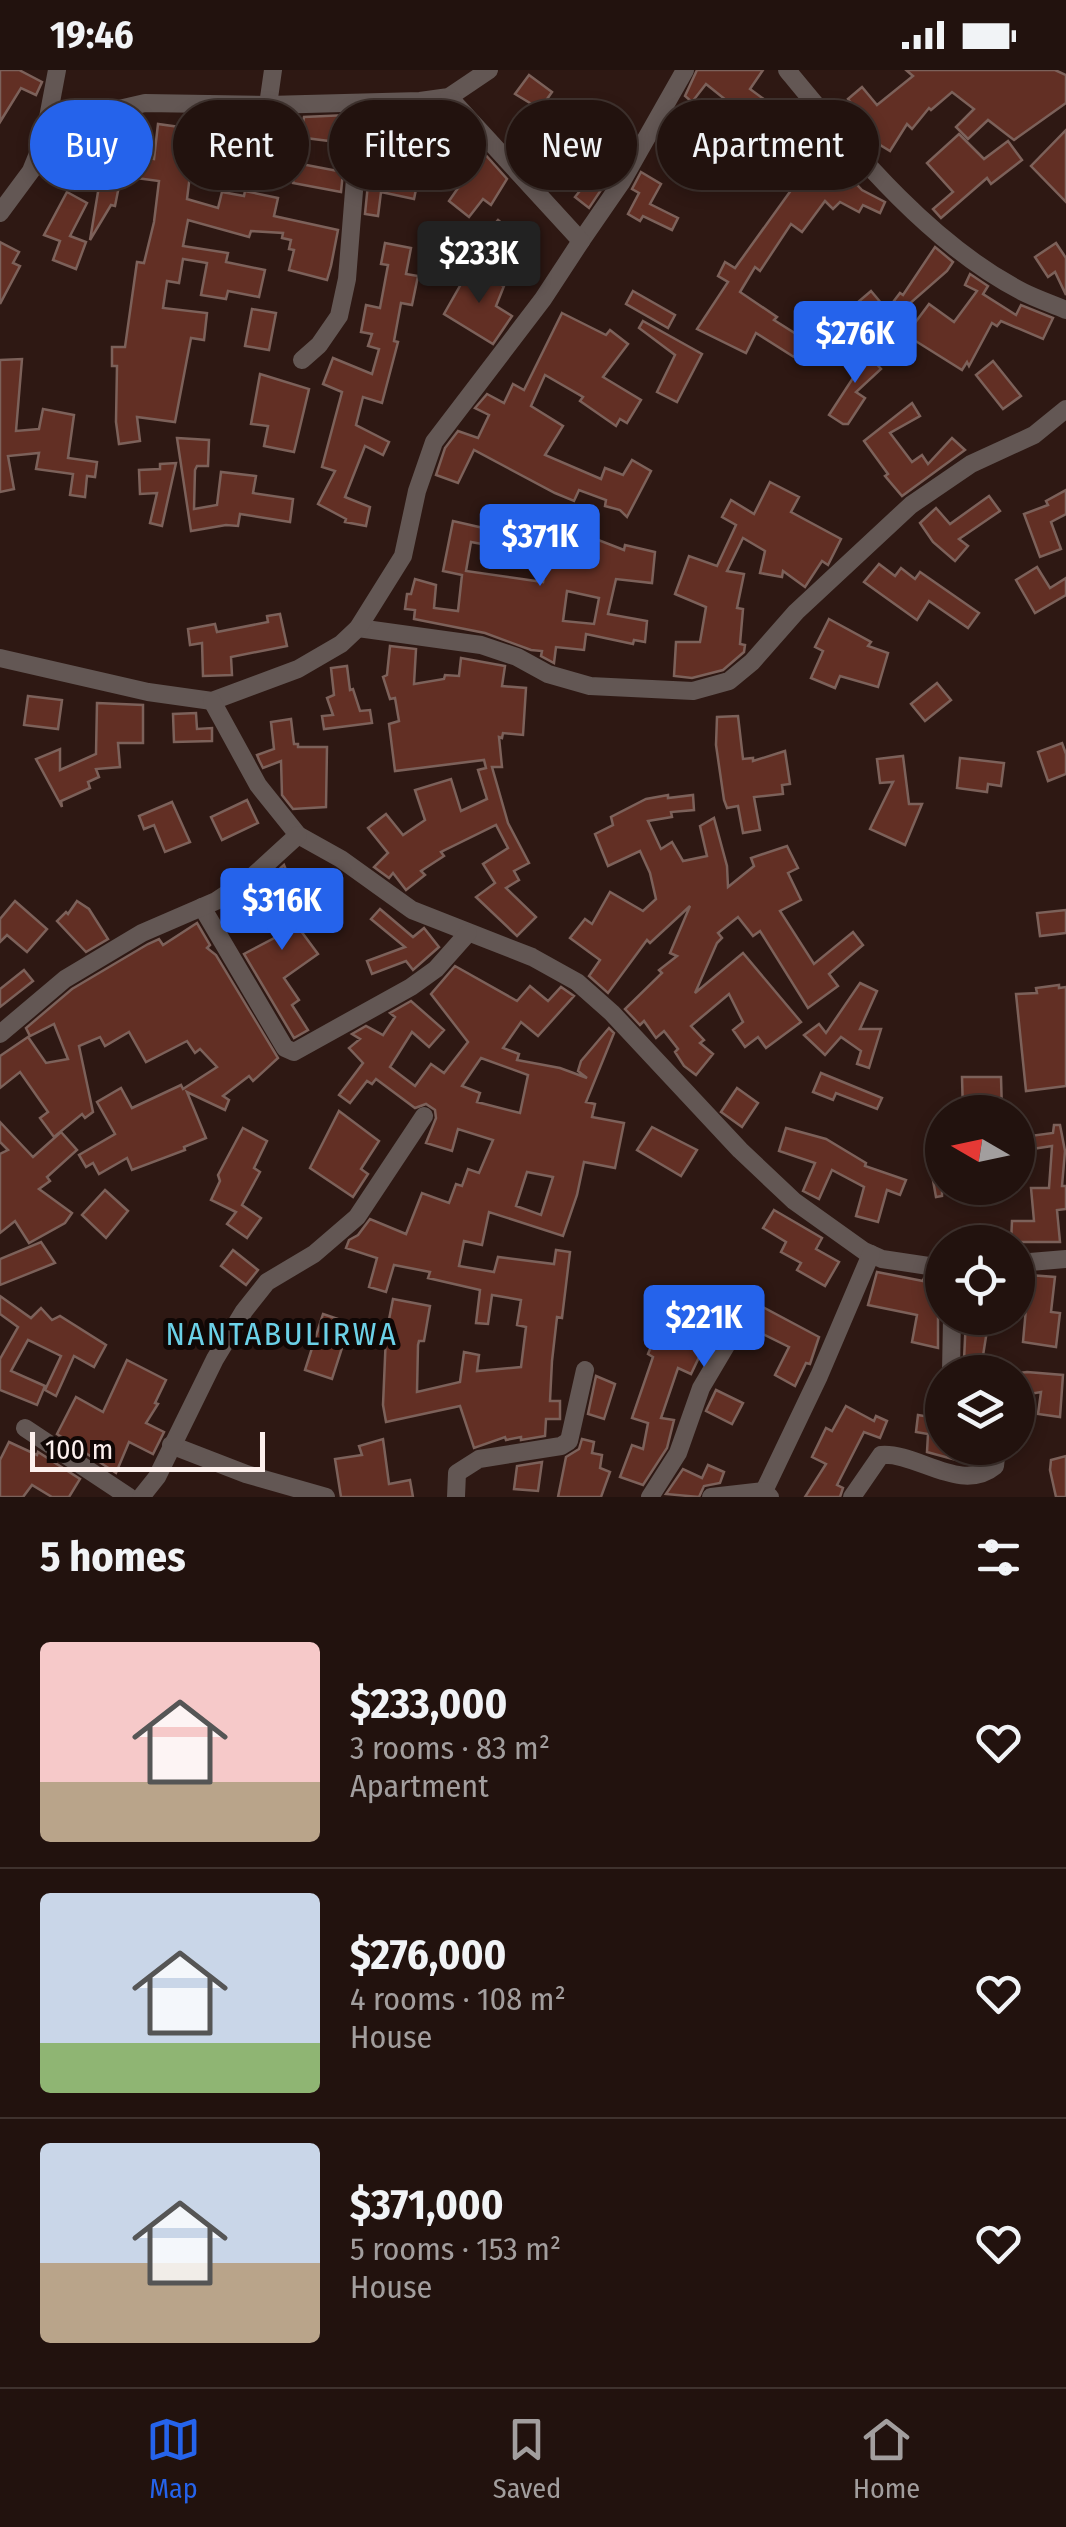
<!DOCTYPE html>
<meta charset="utf-8">
<style>
:root{--surface:#22120e;--page:#2a1b17;--text:#f1f3f6;--muted:#a29e9e;--line:#3f322e;--accent:#2563eb}
body{margin:0;font-family:"Fira Sans Condensed",sans-serif;background:var(--page);color:var(--text);height:100vh;display:flex;flex-direction:column;font-size:38px;white-space:nowrap}
*{box-sizing:border-box;margin:0}
p{font-size:32px;color:var(--muted)}
.icon{flex:none;width:55px;height:55px;fill:none;stroke:currentColor;stroke-width:2;stroke-linecap:round;stroke-linejoin:round}
.map{position:relative;height:1427px;overflow:hidden}
.side{display:flex;flex-direction:column;background:var(--surface);flex:1}
.side>*{flex:none}
.banner{position:absolute;left:30px;top:30px;width:1008px;height:90px;display:flex;gap:20px}
.needle{width:65px;rotate:279deg}
.tools{position:absolute;left:925px;top:1025px;display:grid;gap:20px}
.tools a{display:grid;place-items:center;width:110px;height:110px;border-radius:50%;background:var(--surface);box-shadow:0 5px 15px #0003,0 0 0 2px var(--line);font-size:50px}
.scale{position:absolute;left:30px;bottom:25px;width:235px;box-sizing:border-box;padding-left:10px;border:5px solid #fdf0ed;border-top:0;font-size:28px;line-height:35px;white-space:nowrap;color:#fdf0ed;-webkit-text-stroke:8px #100705;paint-order:stroke}
.price{position:absolute;translate:-50% -85px;padding:0 22px;border-radius:10px;background:var(--accent);color:#fff;font-size:32px;line-height:65px;filter:drop-shadow(0 2px 5px #0008)}
.price::after{content:'';position:absolute;left:50%;top:60px;width:30px;height:22px;margin-left:-15px;background:inherit;clip-path:polygon(0 0,100% 0,50% 100%)}
.price.active{background:#222;color:#fff}
ul{padding:0;list-style:none}
li{display:flex;align-items:center;gap:30px;height:250px;padding:0 40px}
li+li{border-top:2px solid var(--line)}
li span{display:grid;place-items:center;flex:none;width:280px;height:200px;border-radius:10px;color:#555}
li>.icon{margin-inline-start:auto}
span .icon{width:120px;height:120px;fill:#fffc;stroke-width:1}
li b{font-size:42px}
h2{display:flex;justify-content:space-between;align-items:center;height:120px;padding:0 40px;font-size:42px}
.pill{padding:0 35px;border-radius:45px;background:var(--surface);box-shadow:0 5px 15px #0003,0 0 0 2px var(--line);font-size:35px;line-height:90px}
.pill.active{background:var(--accent);color:#fff}
.status{display:flex;justify-content:space-between;align-items:center;height:70px;padding:0 50px;background:var(--surface);direction:ltr}
.status svg{height:28px;fill:currentColor}
.tab-bar{display:flex;justify-content:space-around;align-items:center;height:140px;border-top:2px solid var(--line);background:var(--surface);font-size:28px;color:var(--muted)}
.tab-bar a{display:grid;justify-items:center;gap:5px}
.tab-bar .active{color:var(--accent)}
.map>svg:first-child{display:block}
</style>
<div class="status"><b>19:46</b><svg viewBox="0 0 49 12"><path d="M0 12V9h3v3zM5 12V6h3v6zM10 12V3h3v9zM15 12V0h3v12zM26 1h20v11H26zM47 4h2v5h-2z"/></svg></div>
<div class="map">
<svg width="1066" height="1427" viewBox="0 0 1066 1427">
<rect width="100%" height="100%" fill="#2e1813"/>
<g fill="#622f24" stroke="#7c615a" stroke-width="2.5" fill-rule="evenodd">
<path d="M0 0H19L42 12 36 25 21 18 0 52Z"/>
<path d="M697 0H763L750 19 772 35 757 55 706 14 692 32 685 26Z"/>
<path d="M906 0H1055L1066 5V33L1014 70 988 50 968 69 956 57 974 39 952 22 931 40 929 38 912 59 907 54 890 81 872 70 875 65 848 29 862 17 877 35 913 6Z"/>
<path d="M529 5 552 22 540 39 515 24Z"/>
<path d="M347 45 344 77 329 71 289 66 287 81 256 77 262 48 303 53 304 47Z"/>
<path d="M203 46 239 51 230 115 190 105 187 129 218 138 222 122 244 126 245 121 278 128 274 146 338 160 331 196 327 210 289 200 294 180 289 179 291 170 282 168 283 163 251 161 249 167 188 150 183 176 228 183 226 192 265 200 259 227 228 221 226 229 201 225 207 193 183 189 179 213 167 211 163 238 207 243 204 270 191 268 175 352 137 347 140 371 119 374 116 352 117 296H112V277H125L137 192 144 193 154 152 159 111 121 106 115 136 111 135 90 170 101 104 67 98 60 113 43 106 54 78 62 73 78 80 79 75 154 89 158 54 201 60Z"/>
<path d="M694 46 717 62 708 75 729 94 715 113 695 95 692 100 668 84Z"/>
<path d="M404 51 432 56 431 64 444 66 439 89 423 86 414 129 381 122 378 146 365 144 371 84 397 89Z"/>
<path d="M1066 60V132L1031 96Z"/>
<path d="M959 64 984 89 1008 71 1022 90 991 114 987 108 941 148 933 139 953 122 927 93Z"/>
<path d="M802 78 843 100 862 120 885 132 880 143 863 135 859 142 840 132 833 139 825 131 802 162 791 154 760 201 755 197 740 222 777 247 774 250 804 269 794 287 756 263 746 283 697 259 728 212 718 206 725 192 735 198 802 105 791 98Z"/>
<path d="M483 82 507 109 491 135 483 129 469 147 449 131Z"/>
<path d="M296 93 343 102 341 122 293 113Z"/>
<path d="M595 94 611 105 589 138 575 127 591 107 588 105Z"/>
<path d="M641 102 661 114 650 134 678 148 672 160 643 146 640 151 628 144 639 123 632 119Z"/>
<path d="M67 122 87 133 70 166 86 172 76 199 53 190 60 171 44 165Z"/>
<path d="M498 150 522 170 511 184 487 163Z"/>
<path d="M0 172 19 182 13 193 20 196 0 234Z"/>
<path d="M385 173 411 178 406 204 418 206 412 235 401 233 394 271 398 272 382 333 363 327 356 355 389 372 383 385 365 376 345 427 370 437 366 456 345 452 346 449 318 434 335 401 322 397 342 322 323 314 333 288 372 304 379 279 368 276 372 264 361 262 366 235 380 238 388 195 381 194Z"/>
<path d="M1056 173 1066 188V225L1055 202 1048 207 1035 187Z"/>
<path d="M935 177 953 192 947 201 875 264 863 255 850 239 871 221 887 240 900 223 903 225Z"/>
<path d="M462 199 504 216 496 236 512 246 493 274 444 244 461 214 457 212Z"/>
<path d="M970 204 988 216 983 224 1016 245 1021 235 1053 248 1043 269 1001 251 997 256 992 253 969 296 967 292 962 300 906 265 929 234 954 252 977 221 965 215Z"/>
<path d="M633 221 675 245 668 258 626 234Z"/>
<path d="M252 239 276 243 269 280 245 276Z"/>
<path d="M562 243 606 265 610 260 628 274 603 307 641 330 627 353 620 349 616 356 580 331 583 327 545 305 531 336 563 356 545 385 601 409 605 398 623 405 632 390 651 401 627 447 620 440 605 436 606 430 579 420 574 431 555 423 474 380 458 413 436 405 445 378 458 361 478 368 489 345 475 338 487 324 504 333 513 314 524 320Z"/>
<path d="M816 246 835 262 821 280 802 265Z"/>
<path d="M643 251 702 284 677 332 657 322 675 285 639 258Z"/>
<path d="M859 280H864L881 299 856 322 865 328 848 354H843L829 345 855 305 844 294Z"/>
<path d="M22 289 16 361 39 359 43 339 74 345 68 388 97 392 95 407 87 406 85 427 70 425 73 404 36 399 39 383 8 386 14 419 0 422V290Z"/>
<path d="M993 291 1021 326 1003 339 976 305Z"/>
<path d="M260 304 309 319 294 382 264 376 268 356 251 354Z"/>
<path d="M912 333 920 346 890 363 912 392 922 385 928 394 952 368 965 380 902 426 885 406 888 404 864 371Z"/>
<path d="M177 368 209 370 208 396H197L195 400 194 439 217 435 221 402 256 406 253 423 293 429 290 452 240 444 238 456 226 455 191 461Z"/>
<path d="M176 393 162 456 150 453 157 423 140 424 139 400 160 399V394Z"/>
<path d="M770 412 799 427 791 442 841 469 828 495 822 491 805 517 783 501 782 507 760 503 765 481 743 468 727 501 744 504 737 538 743 539 740 574 745 575 744 582 723 600 692 608 674 606 676 572H700L706 537 675 524 689 486 717 496 736 455 722 447 731 430 754 444Z"/>
<path d="M1066 420V444L1051 452 1061 479 1040 487 1024 444 1048 435 1046 431Z"/>
<path d="M989 426 1000 441 959 469 968 476 955 491 933 472 920 453 936 438 950 454Z"/>
<path d="M528 443 594 463 593 468 624 480 625 475 655 482 652 513 616 509 608 544 647 551 645 572 634 570 633 574 586 564 584 580 556 577 554 593 541 586 542 581 531 580 485 563 414 549 415 540 405 539 407 524H411L415 509 436 515 434 538 458 541 462 505 443 501 453 451 527 468 525 482 471 472 466 501 543 512 550 477 519 464ZM567 521 599 528 594 554 563 551Z"/>
<path d="M879 494 895 506 901 498 915 509 920 502 979 543 968 558 929 531 917 550 864 512Z"/>
<path d="M1037 497 1050 518 1066 508V525L1035 543 1016 510Z"/>
<path d="M280 544 287 576 231 587 232 605 203 606 202 573 190 575 188 559 215 554 217 562 268 552 267 546Z"/>
<path d="M829 549 871 572 868 576 888 583 878 617 840 606 835 618 811 608 823 581 815 577Z"/>
<path d="M390 576 416 579 414 614 444 609 445 605 459 606 461 588 505 596 502 616 526 618 523 665 503 663 502 668 499 667 502 697H492L508 753 529 793 514 801 519 810 506 818 536 847 517 866 476 827 495 813 483 794 508 778 496 755 441 782 444 786 421 801 425 805 406 820 393 803 389 808 374 797 388 783 368 758 386 744 403 765 425 750 415 720 451 709 461 741 487 729 478 700 486 698 484 690 395 701 389 654 399 651 395 628 390 629 383 607 387 605Z"/>
<path d="M347 596 350 620 353 619 360 641 370 640 372 653 324 659 322 646 333 645 327 628 334 625 331 598Z"/>
<path d="M937 613 951 630 925 651 911 634Z"/>
<path d="M28 626 62 630 58 659 24 655Z"/>
<path d="M97 633 143 635V673H118L120 697 96 699 99 707 88 712 90 718 61 731 62 737 36 689 60 679V700L96 684Z"/>
<path d="M196 643 197 659 212 658V671L174 672 173 644Z"/>
<path d="M738 646 743 689 753 688V691L785 681 790 714 782 715 783 724 754 727 760 760 743 763 738 736 727 738 724 730 716 675 717 647Z"/>
<path d="M291 649 294 674H298V677H327L326 737 293 739 282 725 281 691 263 698 259 690 257 685 274 679 271 652Z"/>
<path d="M1062 673 1066 684V704L1048 711 1038 682Z"/>
<path d="M903 686 909 734H922L905 775 870 759 893 712 880 713 877 689Z"/>
<path d="M960 688 1004 693 1001 716 988 714 987 722 957 718Z"/>
<path d="M668 725V728L693 725 694 740 671 742 672 747 648 751 661 779 672 772 683 791 707 786 700 756 714 748 727 796 728 817 754 796 751 788 787 776 798 798 788 803 801 830 780 841 814 894 853 862 863 875 829 904 838 916 808 938 760 861 753 866 738 847 718 863 722 868 717 873 695 923 743 883 801 952 766 978 758 967 745 977 733 960 743 952 729 924 691 956 704 970 700 973 713 984 696 1005 684 996 675 982 678 979 664 961 656 968 644 951 640 955 625 939 662 903 659 900 677 886 670 883 690 836 650 873 647 870 608 923 589 906 600 890 570 868 585 849 592 854 610 822 643 841 656 829 650 803 640 781 608 796 595 764 613 755 611 747 646 729Z"/>
<path d="M247 730 258 753 222 770 211 747Z"/>
<path d="M172 732 190 772 165 782 154 755 144 759 139 746Z"/>
<path d="M284 795 297 827 281 834 318 884 284 908 299 930 292 935 308 960 294 968 244 884 278 866 269 854 277 848 263 814Z"/>
<path d="M15 831 47 859 27 882 7 865 0 872V849Z"/>
<path d="M77 831 89 839 108 869 86 882 57 851 66 842 68 844Z"/>
<path d="M380 839 413 867 424 858 439 877 413 900 406 891 372 904 367 891 405 877 371 849Z"/>
<path d="M1066 840V863L1040 866 1037 843Z"/>
<path d="M197 853 210 875 207 878 216 885 278 988 253 1011 249 1006 223 1026 229 1030 225 1040 187 1022 206 1068 184 1077 185 1080 132 1100 127 1088 99 1104 93 1093 86 1097 79 1085 115 1064 97 1032 121 1018 132 1038 181 1015 183 1019 217 997 200 979 195 983 187 971 146 992 129 962 105 976 100 967 79 976 93 1042 85 1048 82 1044 54 1067 40 1048 48 1042 20 1002 0 1018V986L28 967 46 993 68 989 54 954 30 966 26 958 72 919 148 874 159 869 163 875Z"/>
<path d="M455 896 517 931 530 916 548 931 561 917 574 926 538 966 521 952 503 978 519 984 517 990 560 998 587 1008 578 1001 581 991 609 958 614 963 586 1032 595 1034 592 1047 624 1053 615 1098 584 1092 577 1125 563 1166 489 1142 482 1175 464 1171 459 1196 494 1202 498 1187 554 1194 556 1180 570 1182 562 1248 557 1247 552 1291 550 1331H560V1349H546L545 1366 521 1370V1367L506 1370 505 1367 474 1378 460 1336 386 1352 383 1335 386 1265 393 1229 430 1236 424 1271H419L418 1275 417 1322 460 1312 464 1282 479 1285 477 1301 521 1297 526 1257 517 1255 521 1230 492 1225 488 1254 476 1253 480 1220 428 1208 430 1202 394 1195 386 1222 369 1217 377 1188 346 1178 349 1170 358 1165 370 1149 406 1164 422 1123 449 1133 456 1114 462 1116 468 1099 479 1103 493 1070 458 1059 452 1081 426 1073 436 1048 435 1040 426 1034 415 1038 376 1009 372 1014 367 1011 350 1033 339 1025 363 993 349 978 360 969 352 964 366 956 383 965 395 947 390 943 411 931 444 960 429 977 412 962 390 997 415 1016 431 994 444 1003 468 972 431 924ZM481 988 528 1005 520 1043 477 1032 480 1023 462 1016ZM527 1102 553 1107 541 1145 516 1136Z"/>
<path d="M24 900 33 911 0 937V919Z"/>
<path d="M860 913 877 921 860 959H881L869 998 857 994 861 981 841 967 825 985 804 965 819 954 826 963Z"/>
<path d="M1059 915V918L1066 917V1016L1026 1021 1016 924 1037 923 1036 918Z"/>
<path d="M821 1003 882 1028 877 1039 836 1023 833 1030 813 1022Z"/>
<path d="M962 1007H1001L1002 1042H963Z"/>
<path d="M737 1018 758 1033 742 1057 721 1042Z"/>
<path d="M339 1041 379 1071 361 1099 368 1104 353 1127 310 1098Z"/>
<path d="M0 1052 33 1087 61 1062 77 1080 47 1107 50 1111 39 1119 72 1143 65 1153 29 1173 15 1151 0 1163V1084L8 1080 0 1072Z"/>
<path d="M1054 1055H1060L1065 1081 1062 1116H1066V1139L1057 1140 1060 1172H1011L1012 1151H1034L1031 1118H1049L1052 1076 1032 1079 1030 1066 1053 1063Z"/>
<path d="M652 1057 697 1080 681 1106 637 1080Z"/>
<path d="M243 1058 267 1071 254 1098 260 1102 242 1135 261 1148 247 1168 227 1154 236 1142 211 1130 220 1111 218 1105Z"/>
<path d="M786 1058 826 1069 866 1093 865 1096 906 1110 900 1125 887 1120 878 1152 856 1146 864 1117 832 1100 819 1129 803 1121 815 1093 779 1081Z"/>
<path d="M926 1071 942 1076V1126L936 1127Z"/>
<path d="M105 1120 128 1141 106 1168 82 1145Z"/>
<path d="M774 1140 822 1168 816 1179 839 1192 825 1216 797 1200 801 1193 781 1182 786 1172 763 1158Z"/>
<path d="M41 1172 55 1193 0 1215V1189Z"/>
<path d="M233 1180 258 1200 246 1215 221 1196Z"/>
<path d="M877 1202 923 1211 924 1208 942 1210 938 1248V1278L912 1272 917 1245 868 1235Z"/>
<path d="M1029 1205 1055 1207 1051 1242 1060 1243 1056 1277 1023 1272Z"/>
<path d="M708 1222 753 1243 757 1234 819 1267 810 1294 806 1293 795 1316 775 1305 789 1277 726 1246 723 1252 719 1250 707 1281 703 1279 691 1304 678 1298 661 1348 674 1350 667 1378 643 1415 620 1407 632 1375 643 1379 648 1353 632 1348 653 1287 648 1284 655 1267 671 1274 683 1246 695 1251Z"/>
<path d="M0 1226 31 1248 41 1238 52 1250 60 1246 106 1275 94 1297 74 1286 56 1326 45 1320 61 1286 28 1270 11 1301 45 1316 37 1335 0 1320V1289L18 1257 0 1244Z"/>
<path d="M323 1244 350 1253 332 1309 305 1300Z"/>
<path d="M966 1248H989L982 1292 964 1290Z"/>
<path d="M127 1290 166 1310 155 1333 158 1334 146 1353 164 1362 153 1384 129 1372 116 1403 57 1364 76 1327 103 1342Z"/>
<path d="M1027 1302 1063 1305 1060 1347 1038 1344 1041 1322 1018 1326V1303Z"/>
<path d="M596 1306 615 1314 604 1349 588 1344Z"/>
<path d="M716 1320 743 1333 732 1354 706 1341Z"/>
<path d="M846 1336 874 1351 876 1346 887 1351 880 1368 864 1362 837 1415 843 1418 840 1427H805L826 1394 812 1387 826 1358 832 1361Z"/>
<path d="M918 1345 942 1349V1378H969L967 1393 927 1382 928 1364 916 1362Z"/>
<path d="M383 1369 389 1414 410 1410 413 1427H341L335 1389 362 1385 359 1376Z"/>
<path d="M582 1369 594 1372 592 1383 602 1385 600 1398 610 1402 601 1427H558L566 1387 579 1379Z"/>
<path d="M9 1372 37 1385 38 1382 80 1409 69 1427H52L32 1415 23 1427H0V1390Z"/>
<path d="M1066 1386V1427H1056L1050 1400 1051 1390Z"/>
<path d="M542 1392 538 1421 514 1419 517 1396Z"/>
<path d="M708 1395 724 1402 720 1413 704 1416 699 1427 666 1424 683 1399 702 1408Z"/>
</g>
<g fill="none" stroke-linecap="round" stroke-linejoin="round">
<g stroke="#635754" stroke-width="18">
<path d="M787 0C854 81 928 173 1023 222 1037 229 1052 234 1066 240"/>
<path d="M268 35 273 0"/>
<path d="M44 69 57 0"/>
<path d="M0 143 31 101 44 69 80 48 145 33 268 35 420 31 449 27 489 0"/>
<path d="M581 171 621 113 685 0"/>
<path d="M302 290 319 275 339 246 347 209 361 33"/>
<path d="M358 558 481 575 517 587 548 604 590 616 693 621 729 611 752 592 796 542 911 435 971 394 1034 365 1066 339"/>
<path d="M0 588 148 622 212 631 298 599 341 574 358 558 403 486 417 421 434 372 543 229 581 171 449 27"/>
<path d="M212 631 258 715 298 765 341 789 412 840 532 887 577 912 612 943 740 1080 794 1131 864 1181 882 1189 942 1198"/>
<path d="M202 837 285 978 294 982 411 917 436 899 468 863"/>
<path d="M0 964 65 909 142 863 216 831 252 807 298 765"/>
<path d="M1018 1193 1066 1189"/>
<path d="M951 1302 952 1248"/>
<path d="M25 1358 129 1427"/>
<path d="M171 1375 246 1404 326 1427"/>
<path d="M764 1421 819 1306 871 1184"/>
<path d="M141 1427 157 1407 215 1289 244 1241 267 1212 314 1184 357 1147 424 1046"/>
<path d="M456 1427 457 1403 479 1389 561 1376 569 1371 585 1300"/>
<path d="M650 1427 678 1383 701 1318 730 1269"/>
<path d="M711 1427 764 1421 770 1427"/>
<path d="M852 1427 881 1385C917 1382 961 1424 995 1396L997 1378"/>
</g>
</g>
<g text-anchor="middle" dominant-baseline="central" stroke-width="10" stroke-linejoin="round" paint-order="stroke">
<g font-size="32" letter-spacing="2.5" fill="#6bd1e8" stroke="#100705">
<text x="282" y="1264">NANTABULIRWA</text>
</g>
</g>
</svg>
<div class="tools">
<a><svg class="needle" viewBox="-14 -14 28 28"><path d="M0-13l5 13h-10z" fill="#e53935"/><path d="M0 13l5-13h-10z" fill="#a29e9e"/></svg></a>
<a><svg class="icon" aria-label="locate" viewBox="0 0 24 24"><circle cx="12" cy="12" r="6"/><path d="M12 2v4M12 18v4M2 12h4M18 12h4"/></svg></a>
<a><svg class="icon" aria-label="layers" viewBox="0 0 24 24"><path d="M12 4l9 5-9 5-9-5zM3 14l9 5 9-5"/></svg></a>
</div>
<div class="scale">100 m</div>
<b class="price active" style="left:479px;top:236px">$233K</b>
<b class="price" style="left:855px;top:316px">$276K</b>
<b class="price" style="left:540px;top:519px">$371K</b>
<b class="price" style="left:282px;top:883px">$316K</b>
<b class="price" style="left:704px;top:1300px">$221K</b>
<div class="banner">
<a class="pill active">Buy</a>
<a class="pill">Rent</a>
<a class="pill">Filters</a>
<a class="pill">New</a>
<a class="pill">Apartment</a>
</div>
</div>
<section class="side">
<h2>5 homes<svg class="icon" aria-label="filters" viewBox="0 0 24 24"><path d="M4 7h16M4 17h16"/><circle cx="9" cy="7" r="2"/><circle cx="15" cy="17" r="2"/></svg></h2>
<ul>
<li><span style="background:linear-gradient(#f6c9c9 70%,#b9a48a 0)"><svg class="icon" aria-label="home" viewBox="0 0 24 24"><path d="M3 11l9-7 9 7M6 9v11h12V9"/></svg></span><div><b>$233,000</b><p>3 rooms · 83 m²</p><p>Apartment</p></div><svg class="icon" aria-label="heart" viewBox="0 0 24 24"><path d="M12 20l-8-8c-3-5 5-10 8-4 3-6 11-1 8 4z"/></svg></li>
<li><span style="background:linear-gradient(#c9d6e8 75%,#8fb573 0)"><svg class="icon" aria-label="home" viewBox="0 0 24 24"><path d="M3 11l9-7 9 7M6 9v11h12V9"/></svg></span><div><b>$276,000</b><p>4 rooms · 108 m²</p><p>House</p></div><svg class="icon" aria-label="heart" viewBox="0 0 24 24"><path d="M12 20l-8-8c-3-5 5-10 8-4 3-6 11-1 8 4z"/></svg></li>
<li><span style="background:linear-gradient(#c9d6e8 60%,#b9a48a 0)"><svg class="icon" aria-label="home" viewBox="0 0 24 24"><path d="M3 11l9-7 9 7M6 9v11h12V9"/></svg></span><div><b>$371,000</b><p>5 rooms · 153 m²</p><p>House</p></div><svg class="icon" aria-label="heart" viewBox="0 0 24 24"><path d="M12 20l-8-8c-3-5 5-10 8-4 3-6 11-1 8 4z"/></svg></li>
</ul>
</section>
<nav class="tab-bar">
<a class="active"><svg class="icon" aria-label="map" viewBox="0 0 24 24"><path d="M3 6l6-2 6 2 6-2v14l-6 2-6-2-6 2zM9 4v14M15 6v14"/></svg>Map</a>
<a><svg class="icon" aria-label="saved" viewBox="0 0 24 24"><path d="M7 4h10v16l-5-4-5 4z"/></svg>Saved</a>
<a><svg class="icon" aria-label="home" viewBox="0 0 24 24"><path d="M3 11l9-7 9 7M6 9v11h12V9"/></svg>Home</a>
</nav>
